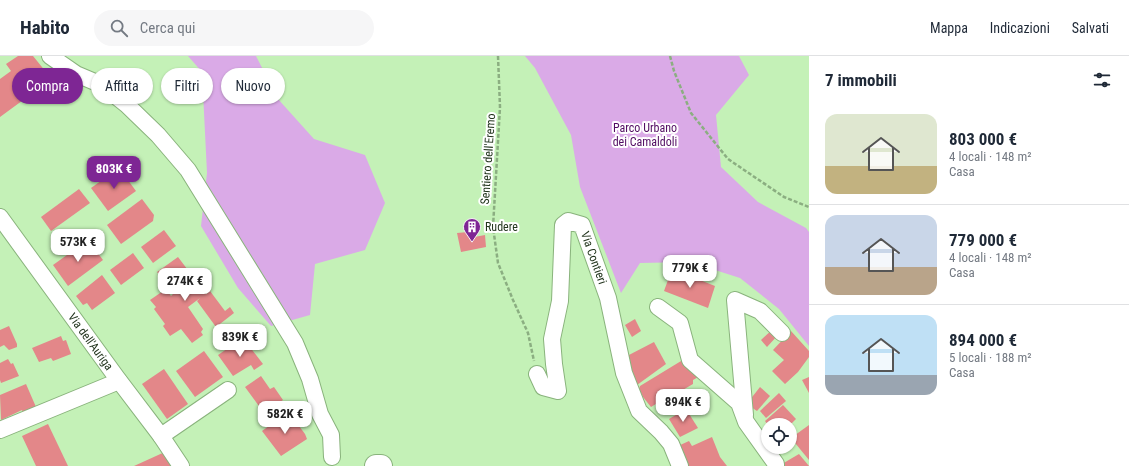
<!DOCTYPE html>
<html lang="it">
<meta charset="utf-8">
<style>
:root{--surface:#fff;--page:#f6f6f7;--text:#1f2937;--muted:#747a83;--line:#e0e1e3;--accent:#7e2694}
body{margin:0;font-family:"Roboto Condensed",sans-serif;background:var(--page);color:var(--text);height:100vh;display:flex;flex-direction:column;font-size:15px;white-space:nowrap}
*{box-sizing:border-box;margin:0}
p{font-size:13px;color:var(--muted)}
.icon{flex:none;width:22px;height:22px;fill:none;stroke:currentColor;stroke-width:2;stroke-linecap:round;stroke-linejoin:round}
.map{position:relative;flex:1;overflow:hidden}
.drawer{display:flex;flex-direction:column;background:var(--surface);width:320px}
.drawer>*{flex:none}
.guide{position:absolute;left:12px;top:12px;width:380px;height:36px;display:flex;gap:8px}
.buttons{position:absolute;left:761px;top:362px;display:grid;gap:8px}
.buttons a{display:grid;place-items:center;width:36px;height:36px;border-radius:50%;background:var(--surface);box-shadow:0 1px 3px #0004;font-size:20px}
.price{position:absolute;translate:-50% -34px;padding:0 9px;border-radius:8px;background:#fff;color:#222;font-size:13px;line-height:26px;filter:drop-shadow(0 1px 2px #0008)}
.price::after{content:'';position:absolute;left:50%;top:24px;width:12px;height:9px;margin-left:-6px;background:inherit;clip-path:polygon(0 0,100% 0,50% 100%)}
.price.active{background:var(--accent);color:#fff}
ul{padding:0;list-style:none}
li{display:flex;align-items:center;gap:12px;height:100px;padding:0 16px}
li+li{border-top:1px solid var(--line)}
li span{display:grid;place-items:center;flex:none;width:112px;height:80px;border-radius:12px;color:#555}
li>.icon{margin-inline-start:auto}
span .icon{width:48px;height:48px;fill:#fffc;stroke-width:1}
li b{font-size:17px}
h2{display:flex;justify-content:space-between;align-items:center;height:48px;padding:0 16px;font-size:17px}
.pill{padding:0 14px;border-radius:18px;background:var(--surface);box-shadow:0 1px 3px #0004;font-size:14px;line-height:36px}
.pill.active{background:var(--accent);color:#fff}
header{display:flex;align-items:center;gap:24px;box-sizing:border-box;height:56px;padding:0 20px;background:var(--surface);border-bottom:1px solid var(--line)}
header strong{font-size:19px}
nav{display:flex;gap:22px;margin-inline-start:auto;font-size:14px}
.search{width:280px;height:36px;background:var(--page);display:flex;align-items:center;gap:10px;box-sizing:border-box;padding:0 14px;border-radius:22px;color:var(--muted);font-size:15px}
main{display:flex;flex:1;min-height:0}
.map>svg:first-child{display:block}
</style>
<header>
<strong>Habito</strong>
<div class="search"><svg class="icon" aria-label="search" viewBox="0 0 24 24"><circle cx="10" cy="10" r="6"/><path d="M15 15l6 6"/></svg>Cerca qui</div>
<nav><a>Mappa</a><a>Indicazioni</a><a>Salvati</a></nav>
</header>
<main>
<div class="map">
<svg width="809" height="410" viewBox="0 0 809 410">
<rect width="100%" height="100%" fill="#c4f1b7"/>
<g fill="#daaae7">
<path d="M188 0H256L278 43 314 83 365 99 385 147 365 194 315 208 310 259 271 270 238 232 201 170 207 117 202 16Z"/>
<path d="M525 0H739L749 19 716 59 721 111 758 146 806 172 809 176V290L779 253 740 222 690 206 640 207 621 237 580 131 571 79 535 12Z"/>
</g>
<g fill="#e38789">
<path d="M18 0H33L55 27 33 43 30 39 0 61V23L11 15 6 8Z"/>
<path d="M119 112 136 135 108 155 91 132Z"/>
<path d="M79 133 90 147 51 175 41 161Z"/>
<path d="M142 143 154 159 153 165 121 188 107 169Z"/>
<path d="M164 174 176 190 153 207 141 191Z"/>
<path d="M468 176 469 182 485 179 486 191 461 196 457 177Z"/>
<path d="M88 184 103 204 68 230 53 209Z"/>
<path d="M133 197 144 212 121 229 110 214Z"/>
<path d="M178 201 206 238 210 235 225 255 230 251 234 257 216 271 197 245 200 242 188 251 203 273 201 276 203 279 192 287 181 273 170 280 163 270 165 268 154 253 156 251 150 244 166 233 171 240 173 238 157 216Z"/>
<path d="M672 213 715 230 708 252 664 235Z"/>
<path d="M102 219 115 237 92 254 87 247 83 249 76 240Z"/>
<path d="M635 263 641 275 632 281 625 269Z"/>
<path d="M9 270 17 288V291L9 294 4 289 0 291V274Z"/>
<path d="M773 273 778 279 767 291 761 284Z"/>
<path d="M791 275 809 295V301L798 316 785 328 772 315 784 304 773 294Z"/>
<path d="M61 280 63 285 66 284 71 298 53 305 51 302 39 306 32 292Z"/>
<path d="M243 282 263 308 254 314 251 309 233 320 218 299Z"/>
<path d="M654 286 666 308 637 329 627 300Z"/>
<path d="M204 295 223 321 195 341 176 315Z"/>
<path d="M686 302 700 320 693 324V328L681 335 680 333 651 351 643 341 639 333 640 330Z"/>
<path d="M8 303 11 308 13 307 19 320 1 327 0 324V307Z"/>
<path d="M164 313 188 348 167 363 142 328Z"/>
<path d="M261 320 270 333 274 331 283 344 264 357 245 331Z"/>
<path d="M809 321V337L802 324Z"/>
<path d="M26 328 36 351 23 357 22 354 1 364 0 339Z"/>
<path d="M760 331 770 340 757 355 751 351 749 345Z"/>
<path d="M779 337 786 345 766 362 760 355Z"/>
<path d="M783 349 796 363 790 369H768L765 365Z"/>
<path d="M686 353 698 372 680 381 669 363Z"/>
<path d="M290 358 305 378 307 383 281 400 262 375 280 362 282 364Z"/>
<path d="M48 368 68 410H36L22 380Z"/>
<path d="M809 369V404L791 382Z"/>
<path d="M712 381 720 401 727 410H686L678 390 689 385 692 390Z"/>
<path d="M167 395 177 410H134Z"/>
<path d="M799 398 809 410H782V408Z"/>
</g>
<g fill="none" stroke-linecap="round" stroke-linejoin="round">
<defs>
<g id="minor">
<path d="M50 0 76 18 102 29 127 49 158 79 188 114 295 287 310 323 320 358 331 379 332 401"/>
<path id="s1" d="M0 161 117 322 161 380 181 410"/>
<path d="M658 251 680 267 690 304 739 347 746 366 776 408V410"/>
<path id="s2" d="M537 318 543 331 558 335 554 308 552 283 560 245 563 169 568 165 582 169 608 242 624 317 639 355 661 376 671 388 680 410"/>
<path d="M745 359 735 244 760 255 782 277"/>
<path d="M0 374 119 325"/>
<path d="M161 380 228 334"/>
</g>
<path id="highway" d="M376 410H381"/>
</defs>
<use href="#minor" stroke="#89b37c" stroke-width="18"/>
<use href="#highway" stroke="#89b37c" stroke-width="24"/>
<g stroke="#8bae81" stroke-width="2.5" stroke-dasharray="4 2" stroke-linecap="butt">
<path d="M498 0 500 51 493 171 498 207 513 244 528 277 534 305"/>
<path d="M670 0 674 15 691 57 728 103 784 141 809 151"/>
</g>
<use href="#minor" stroke="#fff" stroke-width="16"/>
<use href="#highway" stroke="#fff" stroke-width="22"/>
</g>
<defs>
<symbol id="building-pin" viewBox="-11 -11 22 30"><path d="M0 17L-7.5 6A9.5 9.5 0 1 1 7.5 6Z" fill="#7e2694" stroke="#fff"/><path d="M-4-6H4V6H1V3H-1V6H-4ZM-2.5-4.3h1.7v1.8h-1.7ZM.8-4.3h1.7v1.8H.8ZM-2.5-1h1.7V.8h-1.7ZM.8-1h1.7V.8H.8Z" fill="#fff"/></symbol>
</defs>
<g fill-rule="evenodd">
<use href="#building-pin" x="462" y="161" width="20" height="27"/>
</g>
<g text-anchor="middle" dominant-baseline="central" stroke-width="4" stroke-linejoin="round" paint-order="stroke">
<g font-size="12" fill="#510c62" stroke="#fff">
<text x="645" y="72">Parco Urbano<tspan x="645" dy="14">dei Camaldoli</tspan></text>
</g>
<g font-size="12" fill="#23351e" stroke="#fff">
<text transform="translate(488 103) rotate(-86)">Sentiero dell'Eremo</text>
<text stroke="none"><textPath href="#s2" startOffset="253">Via Contieri</textPath></text>
<text stroke="none"><textPath href="#s1" startOffset="154">Via dell'Auriga</textPath></text>
</g>
<g font-size="12" fill="#23351e" stroke="#fff" text-anchor="start">
<text x="485" y="171">Rudere</text>
</g>
</g>
</svg>
<div class="buttons">
<a><svg class="icon" aria-label="locate" viewBox="0 0 24 24"><circle cx="12" cy="12" r="6"/><path d="M12 2v4M12 18v4M2 12h4M18 12h4"/></svg></a>
</div>
<b class="price active" style="left:114px;top:134px">803K €</b>
<b class="price" style="left:78px;top:207px">573K €</b>
<b class="price" style="left:690px;top:233px">779K €</b>
<b class="price" style="left:185px;top:246px">274K €</b>
<b class="price" style="left:240px;top:302px">839K €</b>
<b class="price" style="left:683px;top:367px">894K €</b>
<b class="price" style="left:285px;top:379px">582K €</b>
<div class="guide">
<a class="pill active">Compra</a>
<a class="pill">Affitta</a>
<a class="pill">Filtri</a>
<a class="pill">Nuovo</a>
</div>
</div>
<section class="drawer">
<h2>7 immobili<svg class="icon" aria-label="filters" viewBox="0 0 24 24"><path d="M4 7h16M4 17h16"/><circle cx="9" cy="7" r="2"/><circle cx="15" cy="17" r="2"/></svg></h2>
<ul>
<li><span style="background:linear-gradient(#dfe7d0 65%,#c2b280 0)"><svg class="icon" aria-label="home" viewBox="0 0 24 24"><path d="M3 11l9-7 9 7M6 9v11h12V9"/></svg></span><div><b>803 000 €</b><p>4 locali · 148 m²</p><p>Casa</p></div></li>
<li><span style="background:linear-gradient(#c9d6e8 65%,#b9a48a 0)"><svg class="icon" aria-label="home" viewBox="0 0 24 24"><path d="M3 11l9-7 9 7M6 9v11h12V9"/></svg></span><div><b>779 000 €</b><p>4 locali · 148 m²</p><p>Casa</p></div></li>
<li><span style="background:linear-gradient(#bfe0f5 75%,#9aa5b1 0)"><svg class="icon" aria-label="home" viewBox="0 0 24 24"><path d="M3 11l9-7 9 7M6 9v11h12V9"/></svg></span><div><b>894 000 €</b><p>5 locali · 188 m²</p><p>Casa</p></div></li>
</ul>
</section>
</main>
